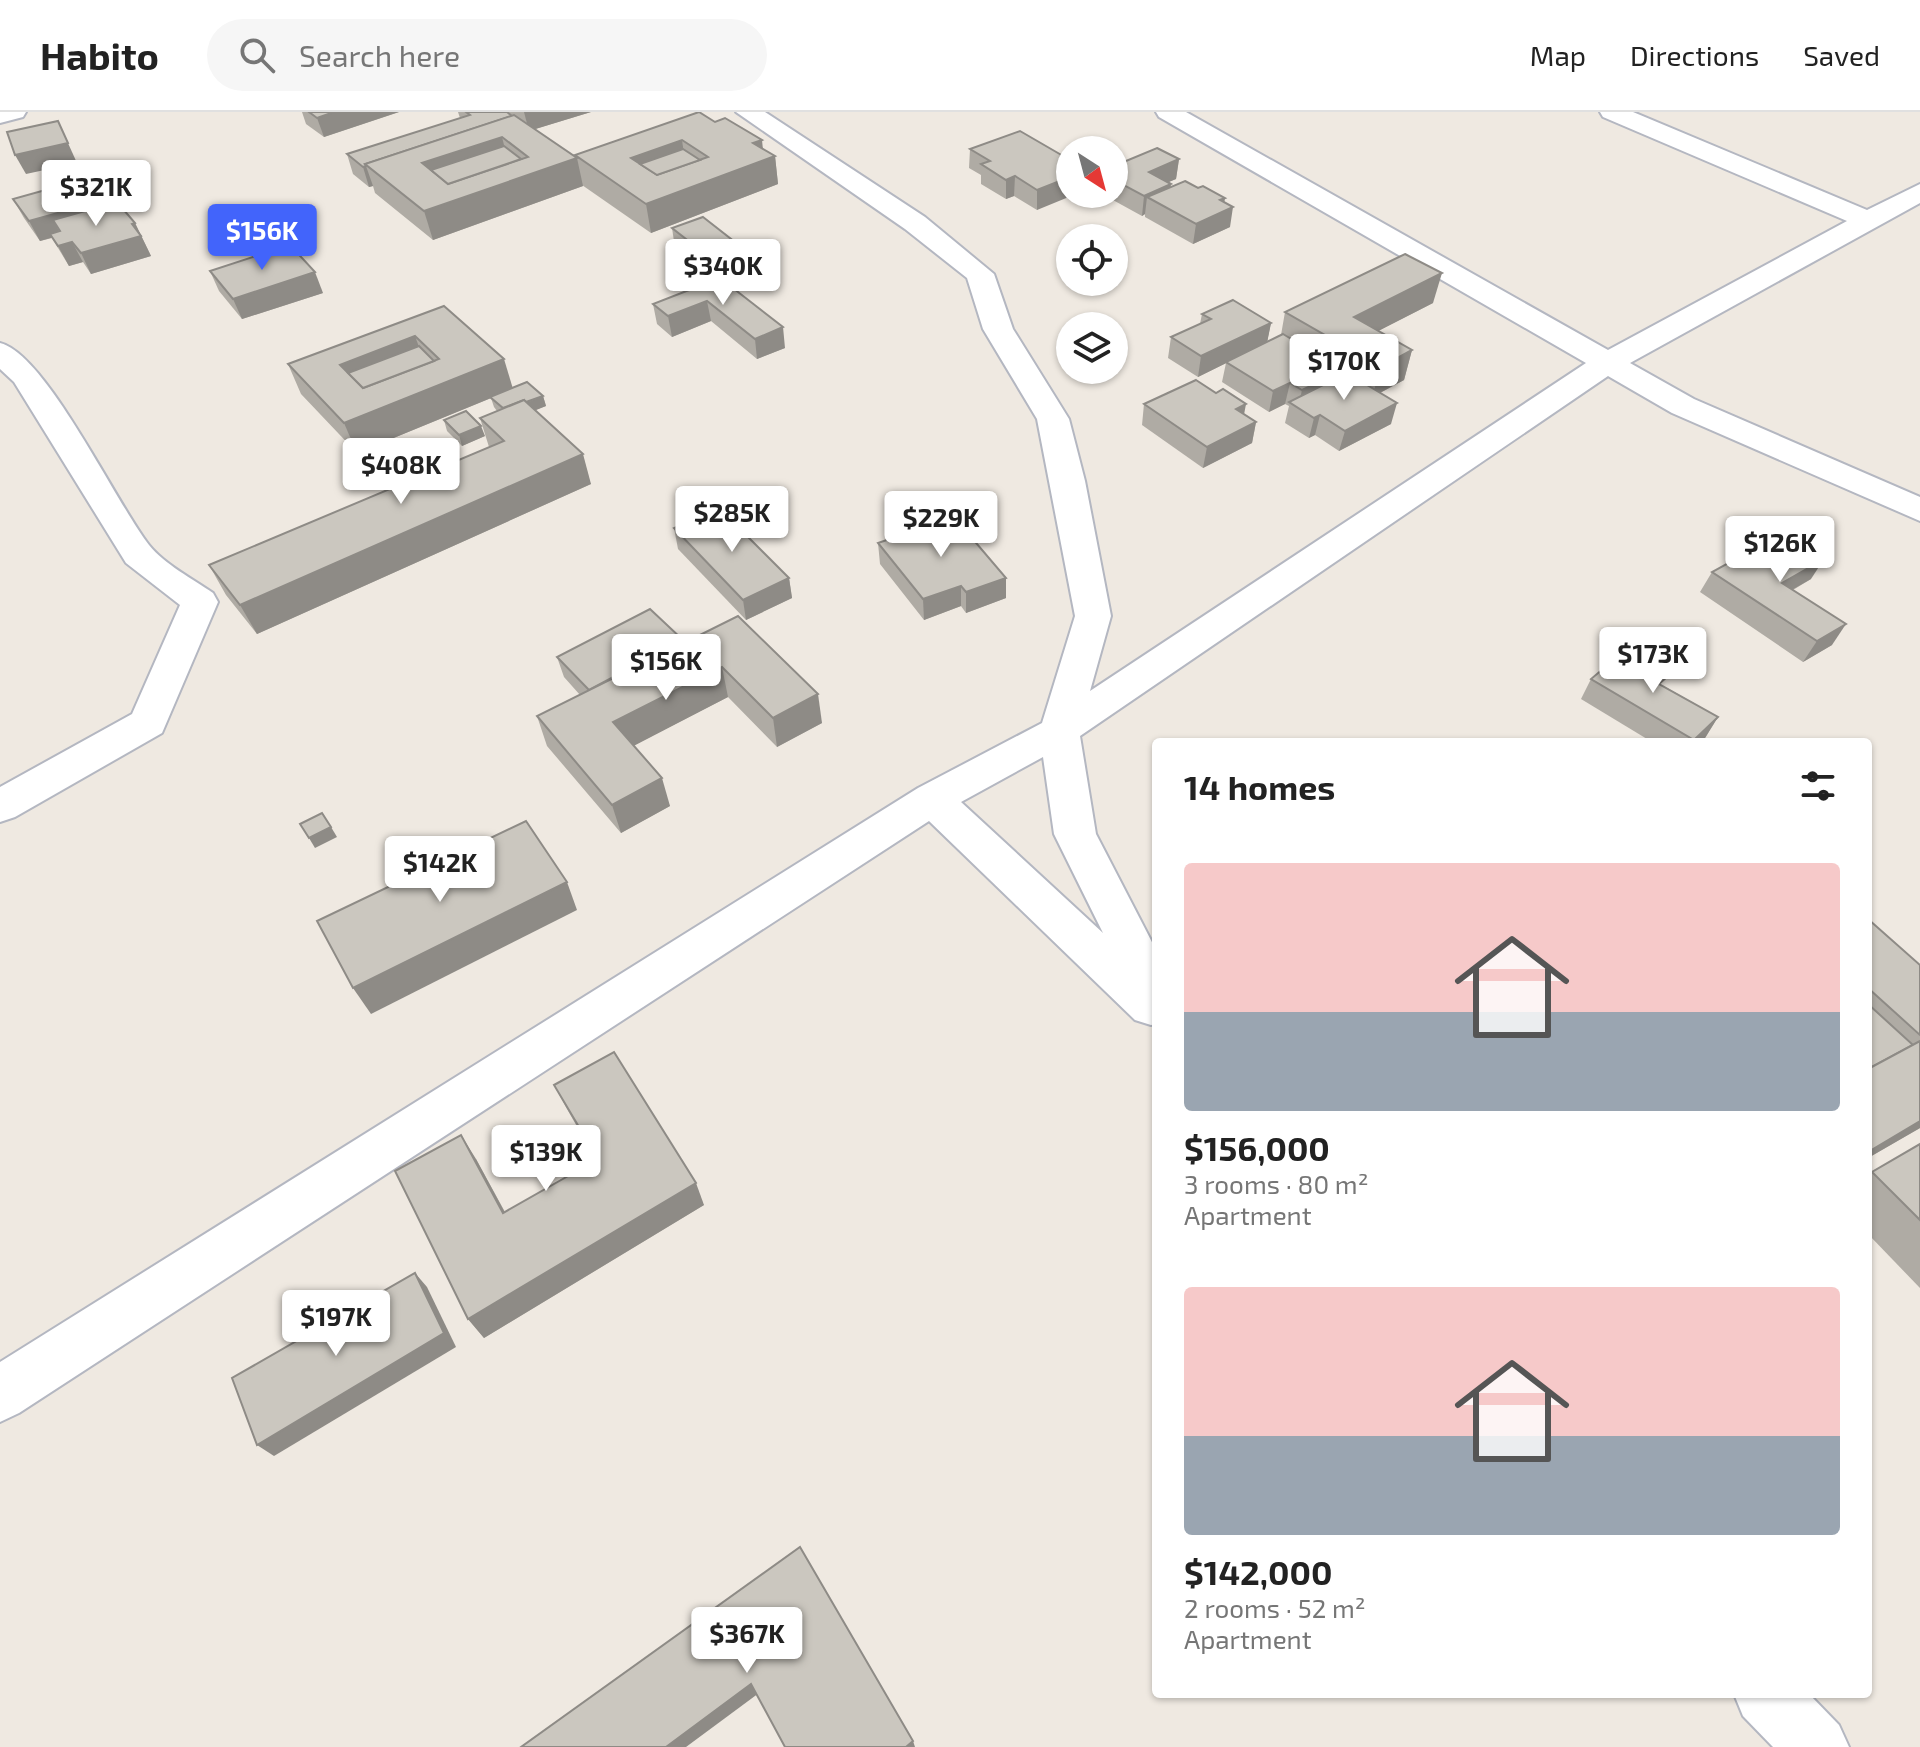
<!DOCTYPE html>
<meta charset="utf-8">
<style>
:root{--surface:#fff;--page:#f6f6f6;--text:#222;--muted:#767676;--line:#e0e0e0;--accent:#4264fb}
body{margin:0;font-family:"Exo 2",sans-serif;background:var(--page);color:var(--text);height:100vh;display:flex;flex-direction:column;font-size:30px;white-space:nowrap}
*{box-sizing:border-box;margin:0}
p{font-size:26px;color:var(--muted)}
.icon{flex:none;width:44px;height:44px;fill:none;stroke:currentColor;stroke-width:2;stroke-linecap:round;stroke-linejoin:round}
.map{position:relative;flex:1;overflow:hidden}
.panel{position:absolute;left:1152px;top:626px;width:720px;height:960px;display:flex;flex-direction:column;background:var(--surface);border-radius:8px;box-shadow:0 2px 6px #0004}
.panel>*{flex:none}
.needle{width:52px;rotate:144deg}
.buttons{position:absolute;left:1056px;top:24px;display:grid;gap:16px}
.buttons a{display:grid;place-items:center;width:72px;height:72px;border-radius:50%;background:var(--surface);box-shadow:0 2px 6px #0004;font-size:40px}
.price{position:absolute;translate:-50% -68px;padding:0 18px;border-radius:8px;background:#fff;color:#222;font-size:26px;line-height:52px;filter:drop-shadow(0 2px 4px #0008)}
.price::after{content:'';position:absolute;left:50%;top:48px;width:24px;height:18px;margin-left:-12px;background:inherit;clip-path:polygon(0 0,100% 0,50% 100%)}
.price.current{background:var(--accent);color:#fff}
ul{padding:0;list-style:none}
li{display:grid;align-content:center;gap:16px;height:424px;padding:0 32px}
li span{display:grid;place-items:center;height:248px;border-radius:8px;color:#555}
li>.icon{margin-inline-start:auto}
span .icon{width:144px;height:144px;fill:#fffc;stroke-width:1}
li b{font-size:34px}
h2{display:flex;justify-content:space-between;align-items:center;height:96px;padding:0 32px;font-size:34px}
header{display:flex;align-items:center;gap:48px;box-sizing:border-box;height:112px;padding:0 40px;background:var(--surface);border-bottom:2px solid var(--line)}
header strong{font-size:38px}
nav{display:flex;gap:44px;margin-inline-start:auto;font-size:28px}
.search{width:560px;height:72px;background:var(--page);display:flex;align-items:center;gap:20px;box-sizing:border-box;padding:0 28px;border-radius:44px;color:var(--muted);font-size:30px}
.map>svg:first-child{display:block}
</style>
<header>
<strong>Habito</strong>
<div class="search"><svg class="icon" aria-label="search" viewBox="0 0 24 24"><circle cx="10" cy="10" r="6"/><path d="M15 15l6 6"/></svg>Search here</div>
<nav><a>Map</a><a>Directions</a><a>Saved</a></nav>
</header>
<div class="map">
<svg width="1920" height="1635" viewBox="0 0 1920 1635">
<rect width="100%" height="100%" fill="#efe9e1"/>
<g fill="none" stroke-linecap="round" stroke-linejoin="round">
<defs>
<g id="street">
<path d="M0 0H26L23 5 0 11Z"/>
<path d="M736 0H765L925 105 994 162 1013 217 1069 307 1085 369 1111 504 1090 579 1586 251 1159 5 1156 0H1186L1608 238 1847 109 1603 5 1600 0H1633L1867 98 1920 72V91L1630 251 1694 287 1920 385V409L1672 301 1608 264 1080 624 1096 722 1156 838V912L1151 913 1135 908 929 709 19 1301 0 1310V1250L918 676 1042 611 1075 504 1037 307 983 217 967 166 905 117ZM1043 645 1054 722 1103 821 961 690Z"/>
<path d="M0 231C46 242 116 391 149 433 164 452 193 467 213 481L218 490 162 621 15 705 0 710V675L132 602 180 493 126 451 14 270 0 257Z"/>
<path d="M1734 1582H1809L1839 1613 1849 1635H1773L1743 1604Z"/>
</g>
</defs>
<use href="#street" stroke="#b4b7c1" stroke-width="4"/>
<use href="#street" fill="#fff" fill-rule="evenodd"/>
</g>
<g fill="#afaba4" fill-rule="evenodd">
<path d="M302 0H399L324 25 306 12Z"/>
<path d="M458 0H591L535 17 575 45 715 10 762 28V37L775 44 778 72 651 121 582 73 583 74 433 128 375 81 373 74 369 75 353 62 347 42 460 6Z"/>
<path d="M970 37 1070 48 1037 98 1014 84 1006 87 981 72V63L969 56Z"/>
<path d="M1179 47 1176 67 1168 70 1171 72 1170 75 1225 91 1230 115 1193 132 1145 105V102L1142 104 1102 82H1114V54Z"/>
<path d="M13 87 104 94 135 111 151 144 91 162 83 150 69 154 52 126 40 129 24 106Z"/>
<path d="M672 116 743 154 712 165 675 136Z"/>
<path d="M210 159 323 181 242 207 219 179Z"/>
<path d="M720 166 785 236 757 247 711 209 672 225 657 212 653 192Z"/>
<path d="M1433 191 1378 219 1412 238 1404 268 1380 281 1391 312 1339 339 1315 323 1309 326 1285 311 1289 294 1285 292 1269 300 1222 270 1226 251 1198 265 1168 246 1171 225 1200 212 1202 202 1271 211 1267 230 1281 223 1285 200ZM1329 259 1339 265 1326 271Z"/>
<path d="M444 194 512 276 543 284 546 294 535 298 591 372 257 522 226 483 209 453 489 335 480 306 497 299 494 295 491 286 357 341 301 282 288 252Z"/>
<path d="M1144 292 1244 303 1256 310 1252 331 1203 356 1142 313Z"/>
<path d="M444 308 485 324 462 334 447 319Z"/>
<path d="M674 416 789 466 792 486 746 508 678 437Z"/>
<path d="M878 431 1006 466V486L966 501 961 494 924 508 880 452Z"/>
<path d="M1712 460 1811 467 1793 478 1832 533 1803 550 1700 480Z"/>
<path d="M683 528 684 531 822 611 777 635 728 585 634 633 670 694 621 721 547 634 537 604 580 583 564 565 557 545Z"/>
<path d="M1591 567 1662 573 1718 605 1705 626 1700 630H1652L1581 587Z"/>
<path d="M1868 807 1920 853V1016L1868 1046Z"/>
<path d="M554 973 704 1093 484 1226 468 1207 476 1047 505 1100 596 1048 567 997Z"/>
<path d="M1920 1032V1176L1868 1122V1063Z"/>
</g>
<g fill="#8e8b86">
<path d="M334 0H399L324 25 317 6Z"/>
<path d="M524 0H591L529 19Z"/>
<path d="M58 9 77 51 26 62 15 43Z"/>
<path d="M502 25 509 53 425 60 367 54Z"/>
<path d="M682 28 686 56 653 69 631 46Z"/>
<path d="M762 28 764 48 775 44 778 72 651 121 646 92 753 31Z"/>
<path d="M577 46 583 74 433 128 424 99Z"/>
<path d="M1179 47 1176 67 1146 80 1149 60Z"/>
<path d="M366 54 373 74 369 75 363 55Z"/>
<path d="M1015 64 1014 84 1006 87V68Z"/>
<path d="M1070 65V82H1076L1037 98V78Z"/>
<path d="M1171 72 1168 92 1147 85 1145 102 1142 104 1144 84Z"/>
<path d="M1225 86 1223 100 1233 95 1230 115 1193 132 1196 112 1220 88Z"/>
<path d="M101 89 111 109 53 108 61 123 40 129 29 109Z"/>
<path d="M135 111 151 144 91 162 81 141Z"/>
<path d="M72 130 83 150 69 154 58 134Z"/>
<path d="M740 134 743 154 712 165 709 145Z"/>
<path d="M315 160 323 181 242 207 233 187Z"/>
<path d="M1442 161 1433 191 1347 235 1354 205Z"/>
<path d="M707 189 711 209 672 225 668 204Z"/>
<path d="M1271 211 1267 231 1198 265 1201 244Z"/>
<path d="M783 215 785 236 757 247 755 227Z"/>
<path d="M415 224 426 254 361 279 340 253Z"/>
<path d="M1412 238 1404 268 1372 285 1381 255Z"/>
<path d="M504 247 513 277 357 341 344 311Z"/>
<path d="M1331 251 1326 271 1298 296 1302 278 1314 259Z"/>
<path d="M1290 271 1285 292 1269 300 1273 279Z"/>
<path d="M543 284 546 294 509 309 506 299Z"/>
<path d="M1397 291 1391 312 1339 339 1345 319Z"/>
<path d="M1246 292 1242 313 1236 297Z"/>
<path d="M1320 303 1315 323 1309 326 1314 306Z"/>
<path d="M1256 310 1252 331 1203 356 1207 335Z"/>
<path d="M481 314 485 324 462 334 459 323Z"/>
<path d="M583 342 591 372 257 522 240 493Z"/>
<path d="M1824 447 1811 467 1769 491 1782 471Z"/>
<path d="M789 466 792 486 746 508 743 488Z"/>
<path d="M1006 466V486L966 501V480Z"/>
<path d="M961 474V494L924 508 923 487Z"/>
<path d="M1846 512 1832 533 1803 550 1817 529Z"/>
<path d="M683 528 687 549 589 578Z"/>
<path d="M722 555 728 585 622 640 613 610Z"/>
<path d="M818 582 822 611 777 635 773 606Z"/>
<path d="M1718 605 1705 626 1700 630H1692Z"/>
<path d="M662 666 670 694 621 721 612 693Z"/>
<path d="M331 715 337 725 315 736 309 726Z"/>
<path d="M567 770 577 798 371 902 353 876Z"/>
<path d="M1920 1009V1016L1868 1046V1040Z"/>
<path d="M461 1023 476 1047 517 1123 503 1101Z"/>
<path d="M696 1071 704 1093 484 1226 468 1207Z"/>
<path d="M415 1161 427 1175 456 1235 274 1344 257 1333Z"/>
<path d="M751 1572 759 1581 686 1635H666Z"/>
<path d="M913 1629 915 1635H906Z"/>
</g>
<g fill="#cbc7bf" stroke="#8e8b86" stroke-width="2" fill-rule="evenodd">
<path d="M309 0H334L317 6Z"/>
<path d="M466 0H507L512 4 365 52 366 54 363 55 347 42 470 3Z"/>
<path d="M699 0 715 10 725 6 762 28 753 31 775 44 646 92 575 43ZM682 28 708 45 657 63 631 46Z"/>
<path d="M514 3 577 46 424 99 365 52ZM502 25 528 45 448 72 422 51Z"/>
<path d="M58 9 68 31 15 43 7 20Z"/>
<path d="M1020 19 1070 48V65L1037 78 1015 64 1006 68 981 52 990 49 970 37Z"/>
<path d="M504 34 521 47 448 72 431 58Z"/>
<path d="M1157 36 1179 47 1149 60 1171 72 1144 84 1114 68V54Z"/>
<path d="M683 37 700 48 657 63 640 52Z"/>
<path d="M85 67 101 89 29 109 13 87Z"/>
<path d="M1185 69 1198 76 1203 74 1225 86 1220 88 1233 95 1196 112 1147 85Z"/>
<path d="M117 90 135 111 132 112 141 124 81 141 72 130 58 134 50 122 60 119 53 108Z"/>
<path d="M703 105 740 134 709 145 672 116Z"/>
<path d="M290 133 315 160 233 187 210 159Z"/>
<path d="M1405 142 1442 161 1354 205 1412 238 1381 255 1285 200Z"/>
<path d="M720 166 783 215 755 227 707 189 668 204 653 192Z"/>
<path d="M1233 188 1271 211 1201 244 1171 225 1211 207 1202 202Z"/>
<path d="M444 194 504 247 344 311 288 252ZM415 224 439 247 363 276 340 253Z"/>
<path d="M1283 222 1331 251 1314 259 1326 267 1302 278 1290 271 1273 279 1226 250Z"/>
<path d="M419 234 434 249 363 276 348 261Z"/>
<path d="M1347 261 1397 291 1345 319 1320 303 1314 306 1289 290Z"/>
<path d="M1196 268 1216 281 1223 277 1246 292 1236 297 1256 310 1207 335 1144 292Z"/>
<path d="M527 270 543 284 526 290 524 288 503 296 490 285Z"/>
<path d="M524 288 583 342 240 493 209 453 504 329 480 306Z"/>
<path d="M466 299 481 314 459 323 444 308Z"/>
<path d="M720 397 789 466 743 488 674 416Z"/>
<path d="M954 405 1006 466 966 480 961 474 923 487 878 431Z"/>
<path d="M1783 421 1824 447 1782 471 1846 512 1817 529 1712 460Z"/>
<path d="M650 497 683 528 589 578 557 545Z"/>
<path d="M738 504 818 582 773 606 722 555 613 610 662 666 612 693 537 604Z"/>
<path d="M1623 540 1667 565 1659 572 1718 605 1694 628 1591 567Z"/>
<path d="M322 701 331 715 309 726 300 712Z"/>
<path d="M526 709 567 770 353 876 317 809Z"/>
<path d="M1868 807 1920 853V923L1868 876Z"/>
<path d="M1868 892 1913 933 1868 957Z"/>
<path d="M1920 929V1009L1868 1040V957Z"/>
<path d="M614 940 696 1071 468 1207 395 1059 461 1023 503 1101 598 1047 554 973Z"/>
<path d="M1920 1032V1108L1872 1060Z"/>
<path d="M415 1161 444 1221 257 1333 232 1266Z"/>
<path d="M800 1435 913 1629 906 1635H785L751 1572 666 1635H521Z"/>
</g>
</svg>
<div class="buttons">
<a><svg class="needle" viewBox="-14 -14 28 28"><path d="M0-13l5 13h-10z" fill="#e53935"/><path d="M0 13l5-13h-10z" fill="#767676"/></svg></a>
<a><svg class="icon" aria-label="locate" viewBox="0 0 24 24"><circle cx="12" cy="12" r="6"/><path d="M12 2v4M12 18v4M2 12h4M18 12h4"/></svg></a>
<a><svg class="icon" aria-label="layers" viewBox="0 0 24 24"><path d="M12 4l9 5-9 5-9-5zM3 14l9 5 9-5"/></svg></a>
</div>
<b class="price" style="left:96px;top:116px">$321K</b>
<b class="price current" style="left:262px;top:160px">$156K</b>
<b class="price" style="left:723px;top:195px">$340K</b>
<b class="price" style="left:1344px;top:290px">$170K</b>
<b class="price" style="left:401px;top:394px">$408K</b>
<b class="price" style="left:732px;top:442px">$285K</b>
<b class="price" style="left:941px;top:447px">$229K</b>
<b class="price" style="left:1780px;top:472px">$126K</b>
<b class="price" style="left:1653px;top:583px">$173K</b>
<b class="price" style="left:666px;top:590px">$156K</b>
<b class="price" style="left:440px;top:792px">$142K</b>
<b class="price" style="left:546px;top:1081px">$139K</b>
<b class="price" style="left:336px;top:1246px">$197K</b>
<b class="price" style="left:747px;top:1563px">$367K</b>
<section class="panel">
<h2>14 homes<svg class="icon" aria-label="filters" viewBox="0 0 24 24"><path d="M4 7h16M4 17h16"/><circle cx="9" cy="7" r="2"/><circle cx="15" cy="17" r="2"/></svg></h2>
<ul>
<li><span style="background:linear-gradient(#f6c9c9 60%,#9aa5b1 0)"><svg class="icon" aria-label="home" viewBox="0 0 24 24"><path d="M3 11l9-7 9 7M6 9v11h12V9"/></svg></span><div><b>$156,000</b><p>3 rooms · 80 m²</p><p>Apartment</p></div></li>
<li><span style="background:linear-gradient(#f6c9c9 60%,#9aa5b1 0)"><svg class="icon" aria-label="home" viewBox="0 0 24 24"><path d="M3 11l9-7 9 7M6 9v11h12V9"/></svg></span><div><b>$142,000</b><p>2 rooms · 52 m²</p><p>Apartment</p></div></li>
</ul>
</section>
</div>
